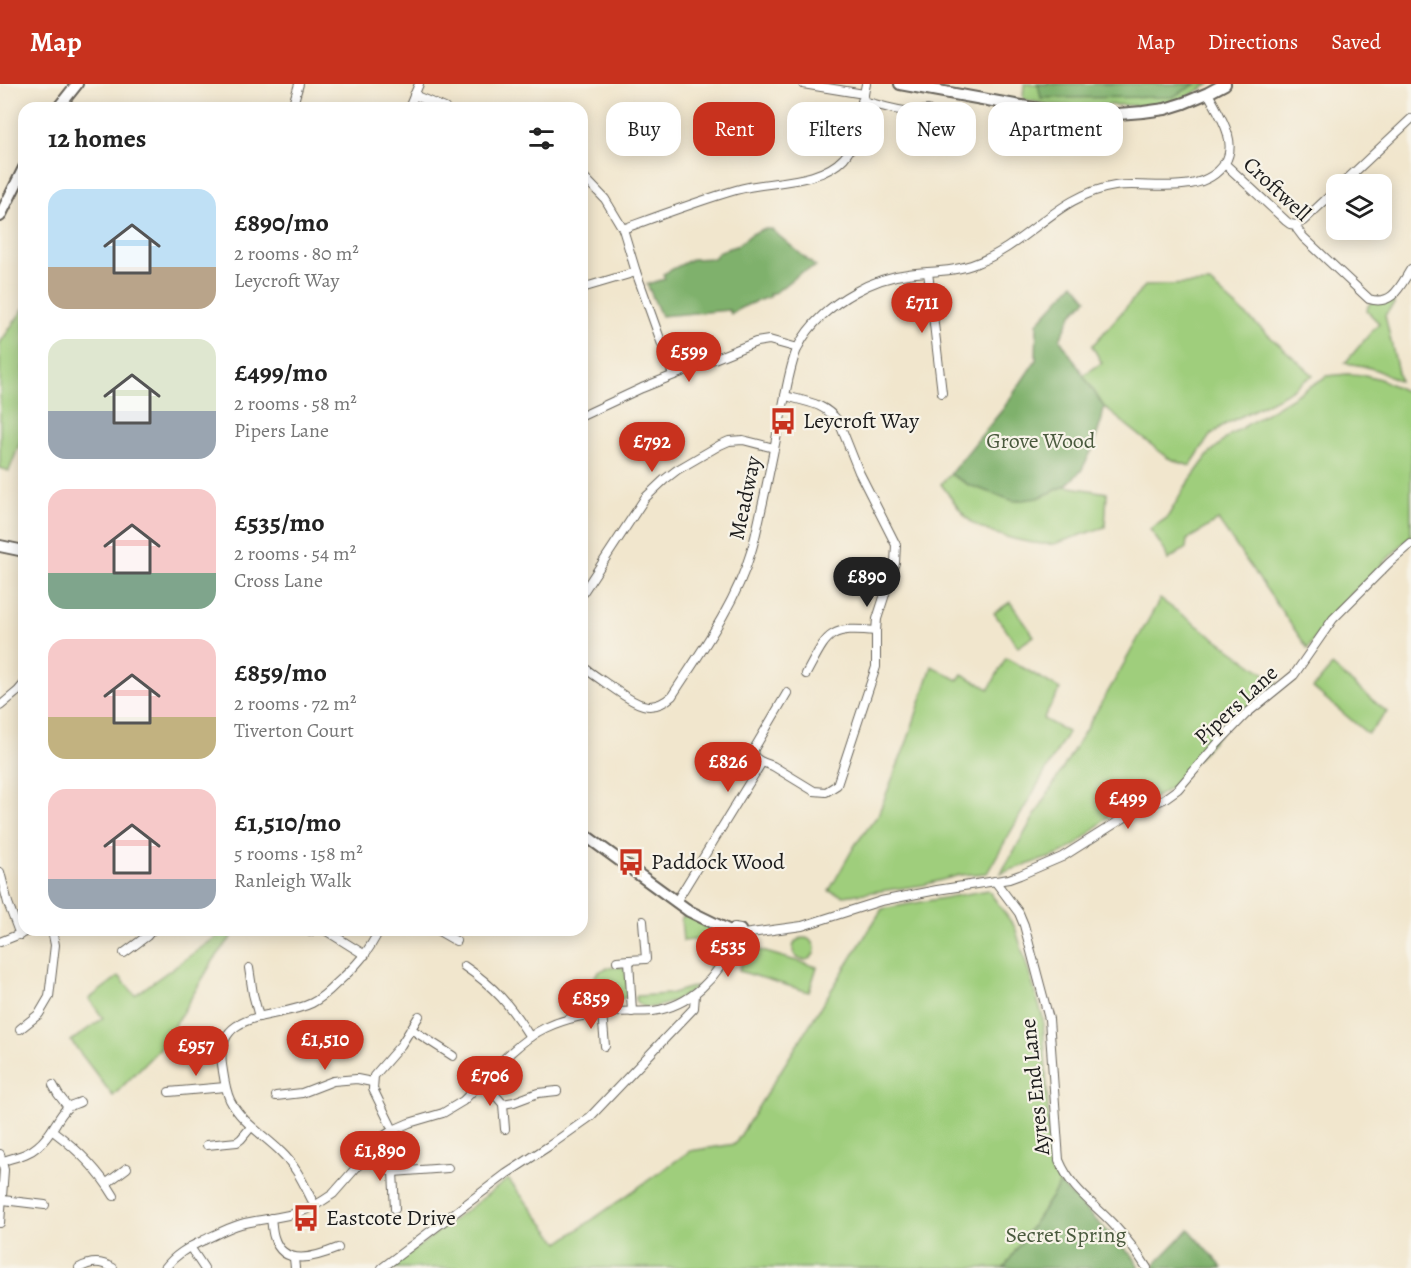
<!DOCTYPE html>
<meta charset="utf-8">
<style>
:root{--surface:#fff;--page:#f6f6f6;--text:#222;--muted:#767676;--accent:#c8321e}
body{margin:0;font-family:Alegreya,serif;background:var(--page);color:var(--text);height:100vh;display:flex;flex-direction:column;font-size:22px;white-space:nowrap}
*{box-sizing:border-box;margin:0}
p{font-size:20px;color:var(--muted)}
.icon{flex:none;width:33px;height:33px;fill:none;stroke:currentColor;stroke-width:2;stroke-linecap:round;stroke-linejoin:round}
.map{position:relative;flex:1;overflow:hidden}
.sheet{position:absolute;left:18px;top:18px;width:570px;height:834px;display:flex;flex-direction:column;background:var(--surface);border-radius:18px;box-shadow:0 3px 15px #0003}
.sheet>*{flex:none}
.banner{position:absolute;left:606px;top:18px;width:570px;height:54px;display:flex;gap:12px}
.controls{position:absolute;left:1326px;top:90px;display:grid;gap:12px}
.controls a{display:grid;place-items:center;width:66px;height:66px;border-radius:12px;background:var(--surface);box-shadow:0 3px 15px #0003;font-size:30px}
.price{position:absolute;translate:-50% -51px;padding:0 14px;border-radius:21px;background:var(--accent);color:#fff;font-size:20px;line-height:39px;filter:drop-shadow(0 2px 3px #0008)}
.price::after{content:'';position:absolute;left:50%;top:36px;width:18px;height:14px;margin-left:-9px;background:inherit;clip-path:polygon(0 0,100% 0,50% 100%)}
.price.current{background:#222;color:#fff}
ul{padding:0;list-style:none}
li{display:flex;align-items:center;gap:18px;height:150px;padding:0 30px}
li span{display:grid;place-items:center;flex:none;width:168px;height:120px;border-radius:18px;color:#555}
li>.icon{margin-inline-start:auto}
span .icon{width:72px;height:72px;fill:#fffc;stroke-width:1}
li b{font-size:26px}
h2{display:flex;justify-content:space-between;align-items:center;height:72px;padding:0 30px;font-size:26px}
.pill{padding:0 21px;border-radius:18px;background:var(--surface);box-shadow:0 3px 15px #0003;font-size:21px;line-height:54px}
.pill.current{background:var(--accent);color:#fff}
header{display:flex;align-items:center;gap:36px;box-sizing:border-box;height:84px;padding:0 30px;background:var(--accent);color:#fff}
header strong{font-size:28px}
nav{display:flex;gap:33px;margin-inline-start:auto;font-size:21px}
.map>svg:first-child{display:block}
</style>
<header>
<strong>Map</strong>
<nav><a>Map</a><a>Directions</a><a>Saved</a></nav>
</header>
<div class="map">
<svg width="1411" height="1184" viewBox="0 0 1411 1184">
<rect width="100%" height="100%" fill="#f7f3e8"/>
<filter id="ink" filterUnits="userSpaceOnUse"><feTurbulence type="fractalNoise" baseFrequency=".0167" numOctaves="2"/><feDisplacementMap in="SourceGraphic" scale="12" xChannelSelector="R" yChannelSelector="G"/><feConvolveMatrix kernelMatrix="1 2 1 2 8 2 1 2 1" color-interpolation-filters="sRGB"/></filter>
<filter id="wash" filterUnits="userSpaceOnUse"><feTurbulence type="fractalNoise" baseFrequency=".008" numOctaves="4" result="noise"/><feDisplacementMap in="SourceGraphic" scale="24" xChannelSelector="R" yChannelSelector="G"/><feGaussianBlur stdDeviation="1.35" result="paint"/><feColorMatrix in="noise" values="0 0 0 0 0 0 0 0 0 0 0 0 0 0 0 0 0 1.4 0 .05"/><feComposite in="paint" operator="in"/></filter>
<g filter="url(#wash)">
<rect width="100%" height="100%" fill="#f1e6cd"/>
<g fill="#9fce7c" stroke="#5e754c" stroke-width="1.5">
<path d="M1024 0H1210C1197 8 1183 15 1168 19 1150 24 1134 21 1116 21 1084 21 1055 25 1023 15Z"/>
<path d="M1210 199 1313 291 1285 310 1222 342 1209 353 1190 382 1168 374 1104 323 1083 291 1102 279 1092 262 1145 202Z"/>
<path d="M1392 216 1394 220 1385 231 1400 297C1378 286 1370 282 1345 279L1379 239 1367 227 1368 222 1371 218Z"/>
<path d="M24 224V348L9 387 0 384V259Z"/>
<path d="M1347 290 1365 291 1380 295 1411 310V452L1331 530 1308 565 1218 436 1187 456 1186 464 1168 476 1165 467 1150 445 1167 434 1185 403 1209 370 1230 351 1327 292Z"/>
<path d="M950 390 969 401 1038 414 1065 402 1107 409 1105 443 1054 460C1034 462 981 449 968 435 958 425 950 412 941 400Z"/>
<path d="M1160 515 1278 599 1228 640 1172 703 1156 713 1127 722 1111 730 1079 759 1061 770 1001 789 1112 601Z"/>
<path d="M1010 518 1034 552 1018 563 994 529Z"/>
<path d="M1006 574 1060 605 1043 635 1068 648 987 789 960 791 923 801 844 812 829 807 855 761 878 731 908 655 932 582 958 596 962 590 989 605Z"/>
<path d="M1332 582 1387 628 1368 650 1313 604Z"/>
<path d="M988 806 1015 843 1043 934 1051 1079 1060 1100 1004 1184H390L508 1095 559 1159 690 1067 735 1060 882 825Z"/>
<path d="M686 830 715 845 720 856 722 867 719 879 710 890 706 855 683 857 681 835Z"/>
<path d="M226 846H237L213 877 163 961 113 1012 71 957 103 934 89 915 119 892 135 911Z"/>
<circle cx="804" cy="865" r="11"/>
<path d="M752 864 817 883 809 908 739 887 745 867Z"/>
<path d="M620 883 625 884 628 912 625 914 578 919 597 889 606 884Z"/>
<path d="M696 902H697C688 912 655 928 642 922 637 920 637 919 635 915L637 912 669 910Z"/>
</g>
<g fill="#7fb16c" stroke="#4e6644" stroke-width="1.5">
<path d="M1038 0H1196L1173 13 1041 14Z"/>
<path d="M763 145H771L816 183 800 189 776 208 769 210 770 213C763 214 736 225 731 230L729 226 661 232 647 200 665 195 663 190 692 175 714 174 720 167 736 162 752 150Z"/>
<path d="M1074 199 1087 215 1072 230 1060 255 1104 323 1102 335 1092 366 1081 387 1065 402 1038 414 1014 417 969 401 950 390 1003 325 1036 276 1037 239Z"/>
<path d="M1060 1100 1134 1174 1139 1184H1004Z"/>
<path d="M1189 1145 1223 1184H1155L1154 1181Z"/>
</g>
</g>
<g filter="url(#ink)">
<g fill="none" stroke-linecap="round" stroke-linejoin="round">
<defs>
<g id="street">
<path d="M803 0 864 10"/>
<path d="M414 11 445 24"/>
<path d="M862 17C885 22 905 31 928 26"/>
<path d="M292 24 299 0"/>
<path d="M409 24 419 0"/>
<path d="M1224 79 1286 137 1290 140 1296 141 1297 145 1303 153 1369 215C1393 222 1400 202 1411 185"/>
<path d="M582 91 605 115 623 145 636 188 673 291"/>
<path d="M1342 100 1411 35"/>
<path d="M1296 141 1303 137 1336 106"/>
<path d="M623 145C661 131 698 117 736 106 771 96 819 101 844 74 860 56 861 23 866 0"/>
<path d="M928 188 942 309"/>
<path d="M582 204 636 188"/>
<path d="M582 332 642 304 756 258 769 256 798 264"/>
<path d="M582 510 645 414 664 396 677 386 720 361 729 357 743 356 774 364"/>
<path d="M582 582C592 590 603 597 613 604 633 618 650 632 672 612 702 566 735 521 751 468 756 452 759 435 763 418 770 386 776 354 783 322 787 303 790 281 798 263 809 240 833 220 855 208 871 199 890 192 908 190 931 187 955 188 977 179 1028 160 1059 110 1115 102 1148 97 1202 114 1225 79 1239 57 1218 29 1208 9"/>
<path d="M806 590C828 550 827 542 876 547"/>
<path d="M0 622 18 607 24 600"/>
<path d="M762 678 773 682 814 707 826 708 837 701 876 583V547L877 535 895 479 896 461 859 388 839 338C824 319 808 318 785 312"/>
<path d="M582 763 588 754"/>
<path d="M0 788 8 819 20 851"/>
<path d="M995 797 1019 829 1024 841 1049 935 1059 1076C1071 1105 1092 1118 1113 1140 1126 1154 1137 1168 1147 1184"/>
<path d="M676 818 762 678C756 675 752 672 754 665L787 609"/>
<path d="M325 846 365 871"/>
<path d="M437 846 456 857"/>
<path d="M310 848 312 846"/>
<path d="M743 850 802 842 881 817 937 806 1009 795 1020 791 1062 773 1130 730 1164 715 1178 705 1218 659 1246 630 1294 591 1333 535 1389 479 1411 460"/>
<path d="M0 858 30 846"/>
<path d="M124 869 147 852 152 846"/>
<path d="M629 876 646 875 643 837"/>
<path d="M617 877 629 876 632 928"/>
<path d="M464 882C495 903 510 921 530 953"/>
<path d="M249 884 253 910 259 933"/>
<path d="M602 929 605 962"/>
<path d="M20 945 39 930 49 913 55 861 52 846"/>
<path d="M411 945 453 972"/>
<path d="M483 997 503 1020 505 1045"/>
<path d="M53 1001 58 1010 68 1023"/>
<path d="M169 1008 225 1003"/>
<path d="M276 1012 302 1009 333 997 357 995 372 998"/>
<path d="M503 1020 514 1018 538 1009 557 1007"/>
<path d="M393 1046 373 1005 374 992 401 961 419 932"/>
<path d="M53 1047C77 1065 98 1085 114 1112"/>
<path d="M207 1061 237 1058 241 1055 251 1043"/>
<path d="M0 1070 4 1086 0 1139"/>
<path d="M367 1072C375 1079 382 1086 393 1088L395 1125"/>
<path d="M3 1077C15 1073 28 1071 38 1062 52 1051 56 1035 67 1024 70 1021 76 1020 80 1018"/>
<path d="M393 1088 448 1084"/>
<path d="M107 1099 127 1084"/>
<path d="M3 1116 45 1121"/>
<path d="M315 1122C305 1103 297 1083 281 1068 264 1051 241 1038 230 1016 225 1005 224 993 222 981 215 924 278 936 312 919 322 914 329 907 337 899 355 883 369 868 379 846"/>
<path d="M271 1134C272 1140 272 1147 274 1153 283 1184 316 1173 338 1164"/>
<path d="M190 1163 204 1184"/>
<path d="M294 1174 295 1184"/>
<path d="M79 1184C91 1177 101 1177 113 1184"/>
<path d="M165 1184C175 1171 187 1164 202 1157 215 1151 227 1144 241 1140 260 1135 281 1134 300 1128 312 1124 323 1117 333 1110L384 1052 393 1046 409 1039 443 1029 463 1017C486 994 517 957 545 944 566 934 593 929 616 928 628 927 641 928 653 927 690 922 719 893 732 859"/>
<path d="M382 1184 506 1090 549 1062 590 1033 694 924 695 910"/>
</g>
<g id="secondary">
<path d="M900 0 1015 21 1059 28 1118 30 1143 28 1165 25 1184 19 1208 9 1225 0"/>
<path d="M58 24 77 0"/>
<path d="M0 132 24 84"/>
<path d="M0 462 24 467"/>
<path d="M582 749 689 827 730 847 734 845 740 846 743 852 741 858 736 860 730 858 728 851 730 847"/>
</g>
</defs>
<use href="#street" stroke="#67635a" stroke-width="10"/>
<use href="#secondary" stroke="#67635a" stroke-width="14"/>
<use href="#street" stroke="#fff" stroke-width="8"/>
<use href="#secondary" stroke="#fff" stroke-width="10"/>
</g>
</g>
<defs>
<symbol id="bus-bare" viewBox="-9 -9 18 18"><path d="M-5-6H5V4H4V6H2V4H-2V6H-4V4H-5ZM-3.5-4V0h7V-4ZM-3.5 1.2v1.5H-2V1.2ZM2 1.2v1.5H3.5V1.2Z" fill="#c8321e" stroke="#f7f3e8" stroke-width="2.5" paint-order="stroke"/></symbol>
</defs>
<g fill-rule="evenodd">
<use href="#bus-bare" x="764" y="318" width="38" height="38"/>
<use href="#bus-bare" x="612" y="759" width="38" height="38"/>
<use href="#bus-bare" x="287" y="1115" width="38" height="38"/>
</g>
<g text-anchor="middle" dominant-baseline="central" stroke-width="4.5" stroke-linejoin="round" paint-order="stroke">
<g font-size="22" fill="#1c1c1c" stroke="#f7f3e8">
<text transform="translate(1277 105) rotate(43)">Croftwell</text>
<text transform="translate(745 414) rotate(-78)">Meadway</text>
<text transform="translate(1236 621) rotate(-43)">Pipers Lane</text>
<text transform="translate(1035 1003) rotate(-96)">Ayres End Lane</text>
</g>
<g font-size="22" fill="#1c1c1c" stroke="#f7f3e8" text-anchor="start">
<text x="803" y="337">Leycroft Way</text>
<text x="651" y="778">Paddock Wood</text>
<text x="326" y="1134">Eastcote Drive</text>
</g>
<g font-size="22" fill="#4a5a3e" stroke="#f7f3e8">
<text x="1041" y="357">Grove Wood</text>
<text x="1066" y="1151">Secret Spring</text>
</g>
</g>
</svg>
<div class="controls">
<a><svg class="icon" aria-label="layers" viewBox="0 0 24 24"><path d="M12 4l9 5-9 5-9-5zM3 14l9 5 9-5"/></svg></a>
</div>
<b class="price" style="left:922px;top:250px">£711</b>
<b class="price" style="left:689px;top:299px">£599</b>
<b class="price" style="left:652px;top:389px">£792</b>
<b class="price current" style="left:867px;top:524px">£890</b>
<b class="price" style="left:728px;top:709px">£826</b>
<b class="price" style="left:1128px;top:746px">£499</b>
<b class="price" style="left:728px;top:894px">£535</b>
<b class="price" style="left:591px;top:946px">£859</b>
<b class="price" style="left:325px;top:987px">£1,510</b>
<b class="price" style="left:196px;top:993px">£957</b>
<b class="price" style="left:490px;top:1023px">£706</b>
<b class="price" style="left:380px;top:1098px">£1,890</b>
<div class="banner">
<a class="pill">Buy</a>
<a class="pill current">Rent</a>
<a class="pill">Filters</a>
<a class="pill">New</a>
<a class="pill">Apartment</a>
</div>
<section class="sheet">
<h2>12 homes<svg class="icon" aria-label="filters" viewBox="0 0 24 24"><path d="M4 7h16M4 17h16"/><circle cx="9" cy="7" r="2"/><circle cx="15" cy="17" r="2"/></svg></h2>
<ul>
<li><span style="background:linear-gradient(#bfe0f5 65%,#b9a48a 0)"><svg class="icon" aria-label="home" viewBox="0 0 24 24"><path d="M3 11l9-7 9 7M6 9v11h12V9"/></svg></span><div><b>£890/mo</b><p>2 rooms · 80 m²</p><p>Leycroft Way</p></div></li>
<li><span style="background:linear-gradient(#dfe7d0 60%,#9aa5b1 0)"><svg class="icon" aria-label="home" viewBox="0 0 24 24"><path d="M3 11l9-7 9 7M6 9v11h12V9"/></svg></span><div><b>£499/mo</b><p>2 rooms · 58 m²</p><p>Pipers Lane</p></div></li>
<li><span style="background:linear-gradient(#f6c9c9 70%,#7fa58c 0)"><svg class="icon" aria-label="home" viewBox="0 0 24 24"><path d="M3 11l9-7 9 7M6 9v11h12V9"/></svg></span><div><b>£535/mo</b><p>2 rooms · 54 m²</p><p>Cross Lane</p></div></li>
<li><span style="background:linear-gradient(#f6c9c9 65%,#c2b280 0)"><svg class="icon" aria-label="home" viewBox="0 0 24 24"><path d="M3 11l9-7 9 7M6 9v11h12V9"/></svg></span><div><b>£859/mo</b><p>2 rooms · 72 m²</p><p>Tiverton Court</p></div></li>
<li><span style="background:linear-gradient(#f6c9c9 75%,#9aa5b1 0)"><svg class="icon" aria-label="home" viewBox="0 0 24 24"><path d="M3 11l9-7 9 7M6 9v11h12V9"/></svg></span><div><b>£1,510/mo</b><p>5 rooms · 158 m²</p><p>Ranleigh Walk</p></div></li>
</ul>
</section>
</div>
